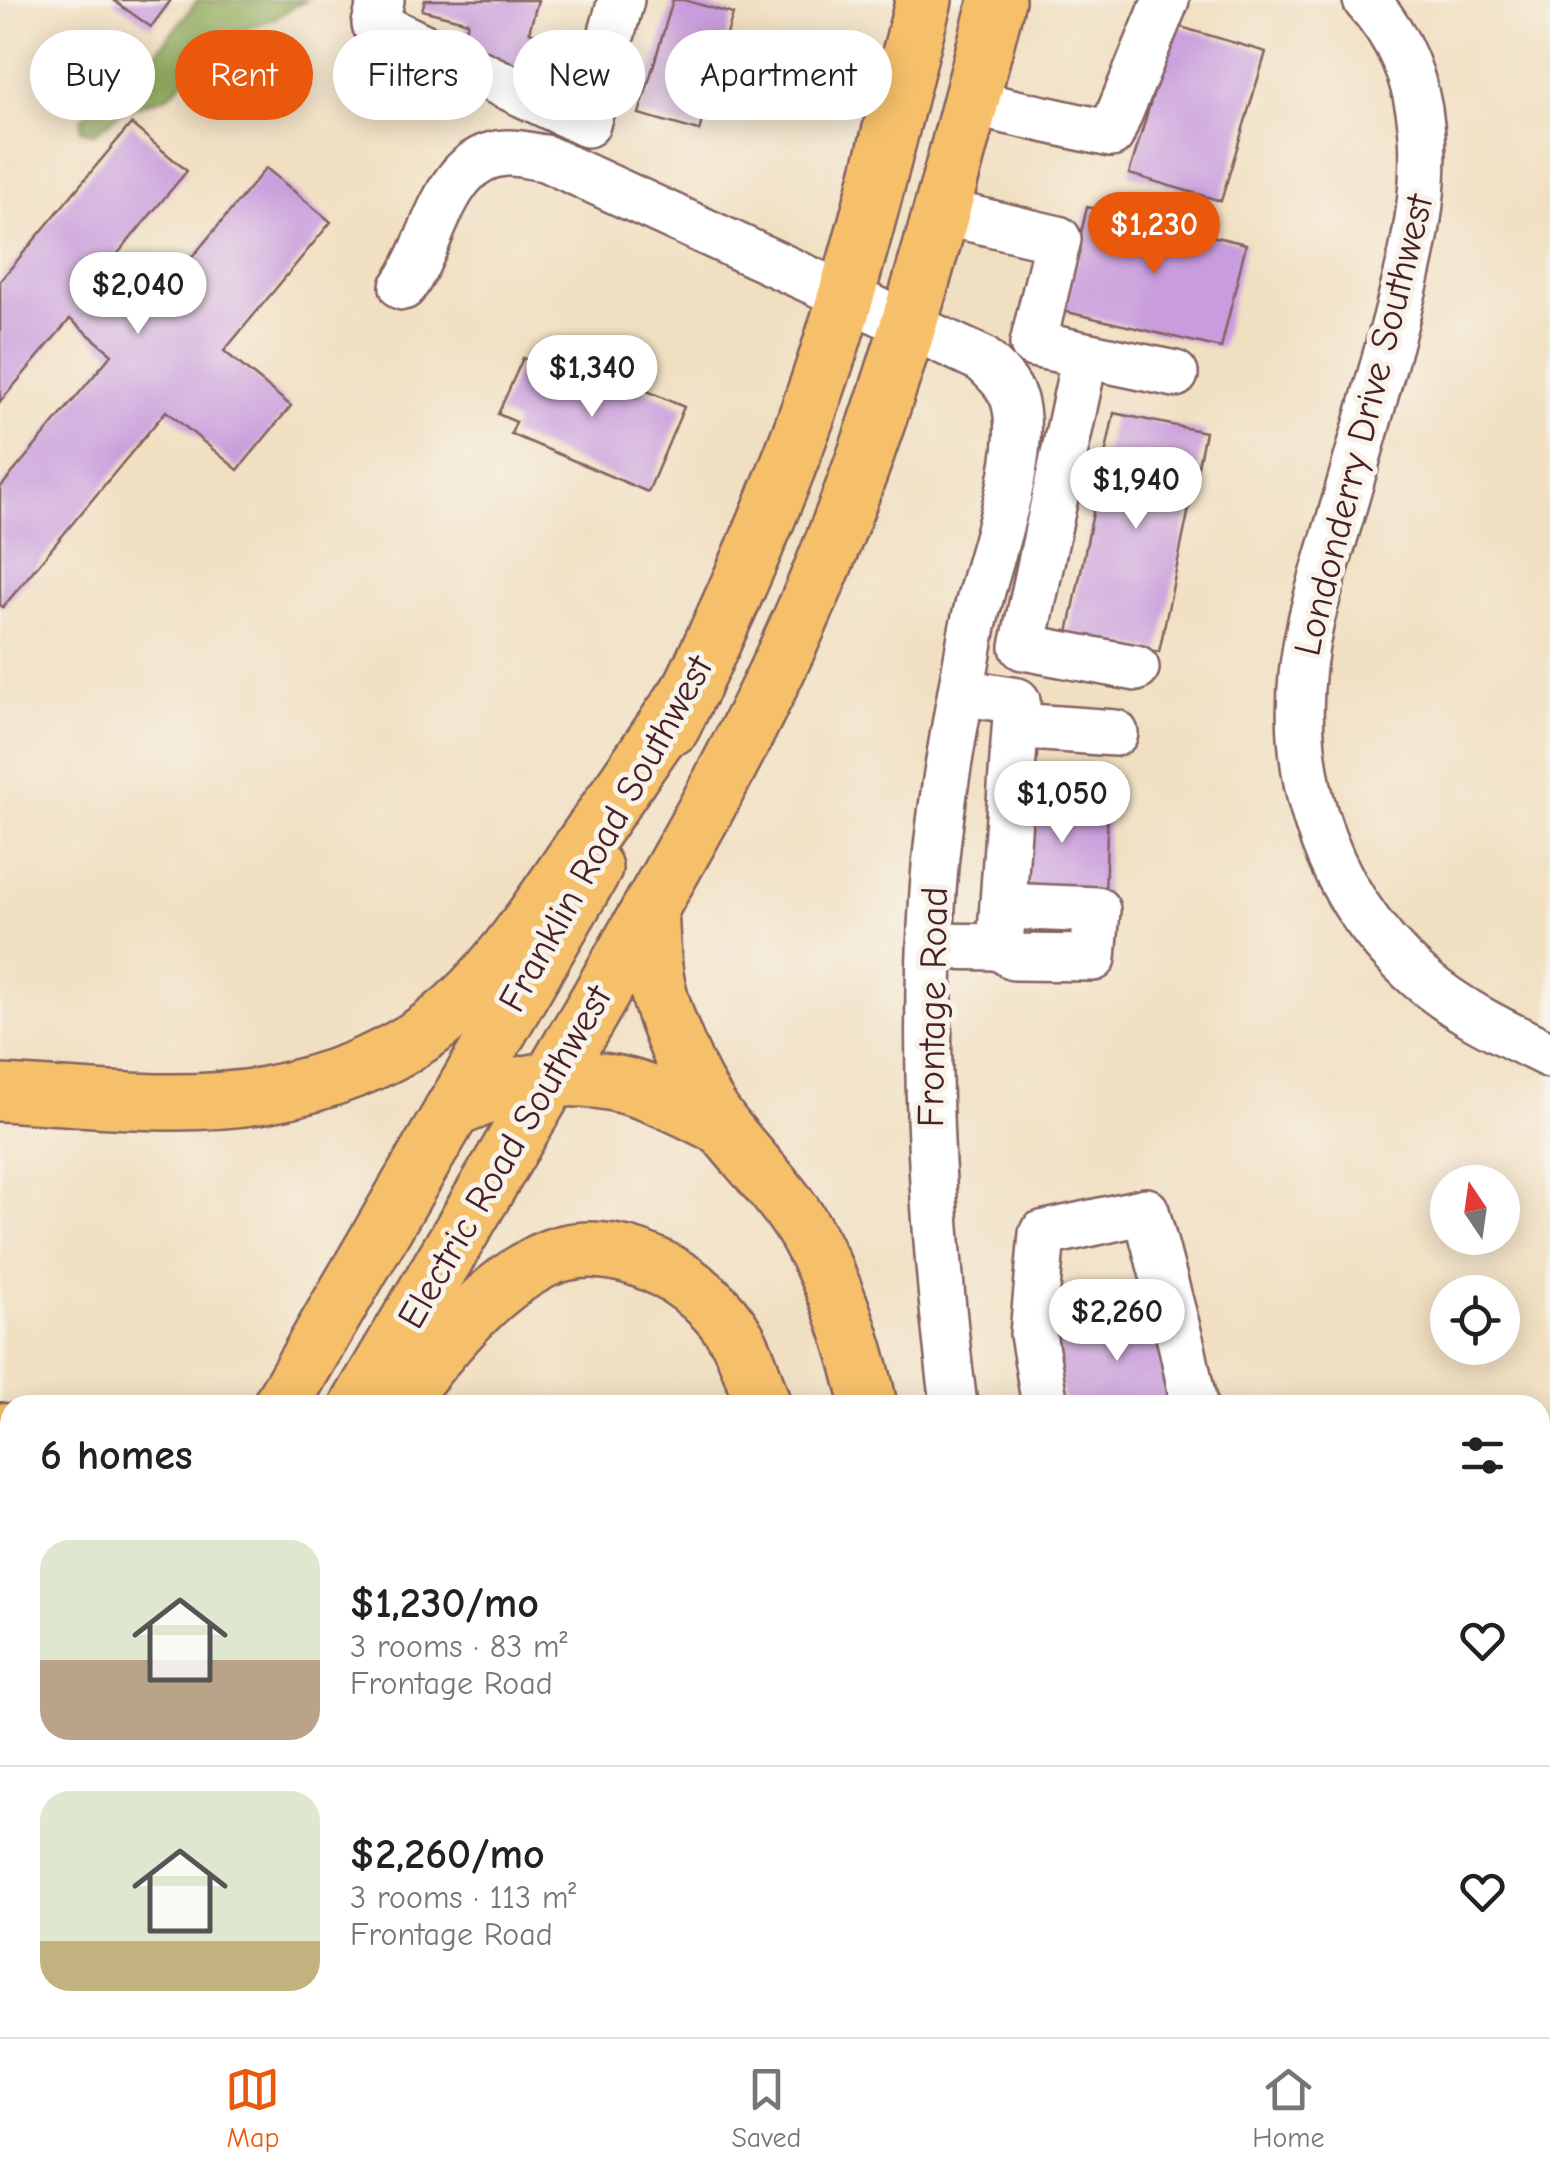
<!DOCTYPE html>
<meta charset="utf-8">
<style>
:root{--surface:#fff;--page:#f6f6f6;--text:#222;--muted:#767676;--line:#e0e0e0;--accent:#ea580c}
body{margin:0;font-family:"Comic Neue",sans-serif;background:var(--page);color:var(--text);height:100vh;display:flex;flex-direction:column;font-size:38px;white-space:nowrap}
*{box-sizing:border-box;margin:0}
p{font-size:32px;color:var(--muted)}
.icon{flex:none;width:55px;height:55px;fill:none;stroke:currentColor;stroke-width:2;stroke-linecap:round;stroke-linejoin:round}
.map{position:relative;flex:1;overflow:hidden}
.drawer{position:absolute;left:0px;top:1395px;width:1550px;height:642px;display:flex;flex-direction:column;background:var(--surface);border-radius:30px 30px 0 0;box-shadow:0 5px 25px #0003}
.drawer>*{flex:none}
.guide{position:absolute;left:30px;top:30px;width:1000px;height:90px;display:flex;gap:20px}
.needle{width:65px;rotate:347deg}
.tools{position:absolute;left:1430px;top:1165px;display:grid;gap:20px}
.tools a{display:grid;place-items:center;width:90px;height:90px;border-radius:50%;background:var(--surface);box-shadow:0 5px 25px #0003;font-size:50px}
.price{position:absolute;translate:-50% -85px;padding:0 22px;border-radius:35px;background:#fff;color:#222;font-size:32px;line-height:65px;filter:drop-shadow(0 2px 5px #0008)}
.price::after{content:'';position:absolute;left:50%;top:60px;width:30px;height:22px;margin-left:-15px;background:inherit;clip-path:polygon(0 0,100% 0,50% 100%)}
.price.selected{background:var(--accent);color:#fff}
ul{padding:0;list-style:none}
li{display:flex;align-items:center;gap:30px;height:250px;padding:0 40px}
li+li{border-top:2px solid var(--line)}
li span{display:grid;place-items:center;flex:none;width:280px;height:200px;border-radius:30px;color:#555}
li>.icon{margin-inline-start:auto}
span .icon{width:120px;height:120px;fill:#fffc;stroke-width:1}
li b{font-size:42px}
h2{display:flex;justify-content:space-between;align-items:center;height:120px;padding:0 40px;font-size:42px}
.pill{padding:0 35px;border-radius:45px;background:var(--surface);box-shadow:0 5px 25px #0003;font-size:35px;line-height:90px}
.pill.selected{background:var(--accent);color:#fff}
.menu{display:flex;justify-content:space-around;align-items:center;height:140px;border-top:2px solid var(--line);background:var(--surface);font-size:28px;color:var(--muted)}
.menu a{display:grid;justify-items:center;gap:5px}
.menu .selected{color:var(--accent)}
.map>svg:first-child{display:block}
</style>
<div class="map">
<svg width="1550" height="2037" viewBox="0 0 1550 2037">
<rect width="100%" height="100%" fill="#f7f3e8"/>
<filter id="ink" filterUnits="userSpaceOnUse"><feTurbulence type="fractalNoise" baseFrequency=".01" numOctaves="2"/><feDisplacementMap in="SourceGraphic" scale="20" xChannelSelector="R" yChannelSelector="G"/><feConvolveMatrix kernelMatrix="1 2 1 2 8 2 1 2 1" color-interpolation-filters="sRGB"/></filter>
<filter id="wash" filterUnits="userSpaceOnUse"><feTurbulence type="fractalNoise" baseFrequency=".0048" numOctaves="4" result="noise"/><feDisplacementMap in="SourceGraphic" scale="40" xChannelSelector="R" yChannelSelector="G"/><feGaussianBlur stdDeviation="2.25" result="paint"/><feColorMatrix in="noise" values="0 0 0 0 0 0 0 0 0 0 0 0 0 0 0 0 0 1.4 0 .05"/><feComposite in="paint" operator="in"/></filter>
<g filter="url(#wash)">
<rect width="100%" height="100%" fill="#f1dfc1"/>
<path fill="#93ad5f" stroke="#6e6645" stroke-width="2.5" d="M198 0H306L277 17 228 37 168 96 123 111 94 133 81 130 82 118 144 68Z"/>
<g id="blocks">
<g fill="#c99ddd">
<path d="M113 0H171L151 27Z"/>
<path d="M425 0H538L529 32 539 35 529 74 459 55 468 22 422 10Z"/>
<path d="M673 0H684L733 14 699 131 639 114Z"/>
<path d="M1174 25 1266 52 1221 201 1129 174Z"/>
<path d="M131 124 187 171 109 264 155 302 266 168 331 222 224 351 291 406 238 470 166 411 3 607 0 605V488L112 354 70 319 0 402V281Z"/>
<path d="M1087 207 1246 244 1221 348 1063 311Z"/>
<path d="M523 358 545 368 549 358 605 381 608 374 684 407 648 492 511 434 516 422 498 414Z"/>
<path d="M1114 413 1205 432 1159 652 1068 633Z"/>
<path d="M1020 792 1108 795 1105 900 1017 897Z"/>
<path d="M1161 1312 1179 1405H1064L1052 1334Z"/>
</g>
</g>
</g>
<g filter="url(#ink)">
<use href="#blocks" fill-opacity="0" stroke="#846260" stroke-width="2.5"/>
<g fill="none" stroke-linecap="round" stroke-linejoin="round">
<defs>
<g id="minor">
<path d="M381 0 375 24 587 124 621 0"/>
<path d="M1366 0C1436 76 1430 177 1408 271 1389 350 1366 427 1344 505 1333 543 1320 582 1311 621 1280 754 1317 888 1420 978 1459 1012 1505 1033 1550 1055"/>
<path d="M971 103 1111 134 1166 0"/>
<path d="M943 212 1058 239 1033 344 1175 374"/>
<path d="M403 287C435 246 442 155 507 153 519 152 533 157 545 158L982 359C995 371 1009 384 1014 400 1031 457 982 574 971 636 956 721 939 805 933 891 922 1063 932 1234 954 1405"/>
<path d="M1085 356 1023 647 1136 668"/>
<path d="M1016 726 1115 733"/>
<path d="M931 946 1000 947 1017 701 961 692"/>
<path d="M1000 947 1014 957 1093 958 1097 910 1003 906"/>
<path d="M1045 1405 1033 1334 1042 1234 1146 1211 1182 1347 1194 1405"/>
<path d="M1126 2028 1130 2037"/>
<path d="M1205 2028 1209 2037"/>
</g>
<g id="major">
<path d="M672 727C726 618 776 505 816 390 860 263 890 130 924 0"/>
<path d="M281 1405 594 868"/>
<path d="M359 1405C436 1275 512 1145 589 1015 663 887 738 759 799 623 889 421 942 214 997 0"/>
<path d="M0 1878 10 1862"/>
<path d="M0 1924 10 1929"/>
<path d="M0 2016 10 1998"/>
</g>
<g id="highway">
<path d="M650 910C652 940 652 972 661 1001 673 1041 699 1099 726 1131 753 1165 784 1195 806 1233 837 1287 856 1345 869 1405"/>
<path d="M0 1093C86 1097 179 1110 265 1095 324 1084 390 1061 438 1023 496 977 536 914 577 854 616 798 654 741 693 685"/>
<path d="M452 1110C476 1101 500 1089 525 1084 603 1067 656 1093 723 1128"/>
<path d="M394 1405C437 1354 480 1292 542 1261 611 1227 704 1278 738 1340 749 1360 755 1384 763 1405"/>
<path d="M0 1431 10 1436"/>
<path d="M0 1574 10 1581"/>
<path d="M178 2028 193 2037"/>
<path d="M632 2028 644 2037"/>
<path d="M783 2028 793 2037"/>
<path d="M1054 2028 1058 2037"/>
</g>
</defs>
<use href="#minor" stroke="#846260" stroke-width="50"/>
<use href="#major" stroke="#846260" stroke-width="60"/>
<use href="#highway" stroke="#846260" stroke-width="60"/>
<use href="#minor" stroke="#fff" stroke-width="45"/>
<use href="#major" stroke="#f6c06b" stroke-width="55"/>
<use href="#highway" stroke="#f6c06b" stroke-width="55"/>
</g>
</g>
<g text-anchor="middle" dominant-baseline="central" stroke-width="10" stroke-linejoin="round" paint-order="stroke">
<g font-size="38" fill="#4a1f2b" stroke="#f7f3e8">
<text transform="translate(1364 425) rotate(-76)">Londonderry Drive Southwest</text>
<text transform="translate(606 834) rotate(-61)">Franklin Road Southwest</text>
<text transform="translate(933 1007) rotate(-89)">Frontage Road</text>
<text transform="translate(505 1157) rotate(-60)">Electric Road Southwest</text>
</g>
</g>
</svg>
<div class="tools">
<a><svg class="needle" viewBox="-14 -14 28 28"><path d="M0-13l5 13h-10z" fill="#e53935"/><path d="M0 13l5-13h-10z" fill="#767676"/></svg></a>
<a><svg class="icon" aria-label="locate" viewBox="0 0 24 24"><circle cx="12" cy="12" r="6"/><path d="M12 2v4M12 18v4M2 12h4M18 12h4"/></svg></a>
</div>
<b class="price selected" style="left:1154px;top:277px">$1,230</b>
<b class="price" style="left:138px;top:337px">$2,040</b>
<b class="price" style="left:592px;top:420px">$1,340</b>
<b class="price" style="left:1136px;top:532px">$1,940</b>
<b class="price" style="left:1062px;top:846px">$1,050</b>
<b class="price" style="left:1117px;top:1364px">$2,260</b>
<div class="guide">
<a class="pill">Buy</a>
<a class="pill selected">Rent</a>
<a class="pill">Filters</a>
<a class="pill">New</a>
<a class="pill">Apartment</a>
</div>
<section class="drawer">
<h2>6 homes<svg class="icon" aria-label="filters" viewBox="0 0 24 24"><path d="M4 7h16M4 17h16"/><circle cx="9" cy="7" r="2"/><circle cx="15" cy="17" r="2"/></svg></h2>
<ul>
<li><span style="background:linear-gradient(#dfe7d0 60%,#b9a48a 0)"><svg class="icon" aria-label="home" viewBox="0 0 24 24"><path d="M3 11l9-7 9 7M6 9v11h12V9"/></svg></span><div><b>$1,230/mo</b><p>3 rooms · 83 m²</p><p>Frontage Road</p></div><svg class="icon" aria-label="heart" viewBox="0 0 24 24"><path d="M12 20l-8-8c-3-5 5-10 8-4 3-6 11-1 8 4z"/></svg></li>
<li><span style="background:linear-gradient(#dfe7d0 75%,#c2b280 0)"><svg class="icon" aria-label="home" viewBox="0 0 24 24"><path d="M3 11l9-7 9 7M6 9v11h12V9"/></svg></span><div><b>$2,260/mo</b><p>3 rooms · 113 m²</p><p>Frontage Road</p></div><svg class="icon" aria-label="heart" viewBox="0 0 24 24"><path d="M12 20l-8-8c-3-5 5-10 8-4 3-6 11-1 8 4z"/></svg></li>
</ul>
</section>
</div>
<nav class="menu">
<a class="selected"><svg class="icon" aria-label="map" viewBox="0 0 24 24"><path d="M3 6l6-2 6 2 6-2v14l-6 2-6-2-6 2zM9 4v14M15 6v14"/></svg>Map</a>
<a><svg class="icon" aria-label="saved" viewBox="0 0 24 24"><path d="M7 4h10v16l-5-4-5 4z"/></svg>Saved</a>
<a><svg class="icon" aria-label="home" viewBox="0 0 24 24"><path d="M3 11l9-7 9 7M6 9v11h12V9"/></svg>Home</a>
</nav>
